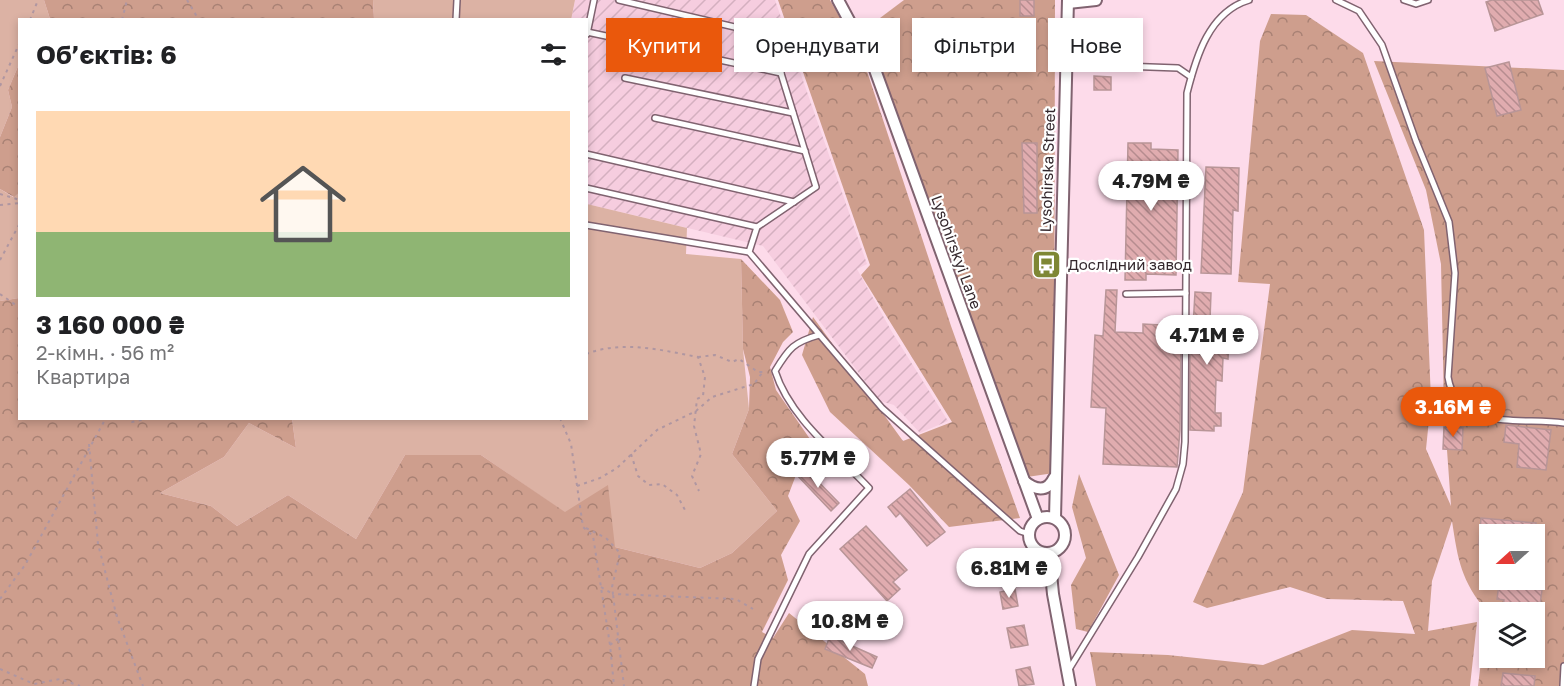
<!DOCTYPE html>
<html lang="uk">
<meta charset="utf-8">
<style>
:root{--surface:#fff;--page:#f2f2f2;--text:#202124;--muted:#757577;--accent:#ea580c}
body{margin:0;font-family:"Golos Text",sans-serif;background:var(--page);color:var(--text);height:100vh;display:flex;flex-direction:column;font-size:22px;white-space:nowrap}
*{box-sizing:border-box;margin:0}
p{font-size:20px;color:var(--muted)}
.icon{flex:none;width:33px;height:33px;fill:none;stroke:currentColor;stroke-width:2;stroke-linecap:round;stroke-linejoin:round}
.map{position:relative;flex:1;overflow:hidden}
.drawer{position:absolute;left:18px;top:18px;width:570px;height:402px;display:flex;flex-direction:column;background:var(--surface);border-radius:0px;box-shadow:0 3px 9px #0003}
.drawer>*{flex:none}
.guide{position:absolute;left:606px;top:18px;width:570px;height:54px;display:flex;gap:12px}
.needle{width:39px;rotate:249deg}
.controls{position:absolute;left:1479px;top:524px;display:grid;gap:12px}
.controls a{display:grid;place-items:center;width:66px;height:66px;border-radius:0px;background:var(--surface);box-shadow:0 3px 9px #0003;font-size:30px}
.price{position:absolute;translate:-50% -51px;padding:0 14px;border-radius:21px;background:#fff;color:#222;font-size:20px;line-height:39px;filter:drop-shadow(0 2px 3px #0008)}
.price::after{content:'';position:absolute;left:50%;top:36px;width:18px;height:14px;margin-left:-9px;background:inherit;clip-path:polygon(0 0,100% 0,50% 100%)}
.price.selected{background:var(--accent);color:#fff}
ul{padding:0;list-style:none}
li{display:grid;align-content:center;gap:12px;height:318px;padding:0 18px}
li span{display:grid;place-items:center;height:186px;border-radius:0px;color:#555}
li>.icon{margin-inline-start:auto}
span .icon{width:108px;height:108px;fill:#fffc;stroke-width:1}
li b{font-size:26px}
h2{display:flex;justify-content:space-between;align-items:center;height:72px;padding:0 18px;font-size:26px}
.tag{padding:0 21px;border-radius:0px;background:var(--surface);box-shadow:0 3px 9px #0003;font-size:21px;line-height:54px}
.tag.selected{background:var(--accent);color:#fff}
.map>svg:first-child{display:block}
</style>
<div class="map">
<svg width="1564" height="686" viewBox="0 0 1564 686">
<defs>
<pattern id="industrial-furrows" width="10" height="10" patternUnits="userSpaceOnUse" patternTransform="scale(1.5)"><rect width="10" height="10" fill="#f6cddf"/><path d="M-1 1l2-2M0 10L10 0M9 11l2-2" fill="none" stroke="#d4b0c0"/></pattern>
<pattern id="forest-crowns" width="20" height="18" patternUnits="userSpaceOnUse" patternTransform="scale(1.5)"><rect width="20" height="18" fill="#ce9e8d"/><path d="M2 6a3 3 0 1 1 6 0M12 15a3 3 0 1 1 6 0" fill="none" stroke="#a88174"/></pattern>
<pattern id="building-back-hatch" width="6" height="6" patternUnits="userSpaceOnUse" patternTransform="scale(1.5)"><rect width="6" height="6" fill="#e0acaf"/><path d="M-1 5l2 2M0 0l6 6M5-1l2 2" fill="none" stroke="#b68c8f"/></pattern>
</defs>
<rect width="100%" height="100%" fill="#fddbea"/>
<path fill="url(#industrial-furrows)" d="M575 0H775L867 264 857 269 892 332 948 421 920 433 894 405 880 401 763 246 587 204 586 20H571Z"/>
<g fill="#dcb2a4">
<path d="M0 0H44L50 19 20 20 19 64 8 90 12 107 0 137Z"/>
<path d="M373 0H575L571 20 374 19Z"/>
<path d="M0 189 13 197 20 192 19 298 0 301Z"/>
<path d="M587 204 687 228 686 254 741 259 743 349 749 409 732 454 777 511 732 553 700 568 615 547 481 455H405L356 539 288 495 237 526 211 506 160 493 224 457 249 423 296 448 292 419 586 418Z"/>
</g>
<g fill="url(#forest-crowns)" fill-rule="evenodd">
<path d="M44 0H373L374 19H50Z"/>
<path d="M778 0H830L862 56 951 326 1020 518 949 527 909 485 830 412 802 355 813 317 903 441 952 422 861 275 870 265Z"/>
<path d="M904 0H1055L1054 473 1027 477 864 30Z"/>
<path d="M1271 14 1306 15 1363 53 1424 230 1431 400 1426 449 1451 506 1444 408 1441 264 1426 190 1374 61 1564 70V686H1478L1487 612C1461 580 1458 561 1452 521L1432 581 1428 631 1477 622 1470 686H1096L1090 652 1168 655 1263 665 1352 630 1415 634 1403 601 1327 599 1290 587 1207 608 1193 602 1243 492 1270 284 1238 282 1260 41ZM1490 534H1534V579H1490ZM1490 612H1534V657H1490Z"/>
<path d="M19 64 20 192 14 197 0 189V137L12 107 8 90Z"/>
<path d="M741 259 780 300 793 332 783 342 770 367 776 390 810 439 779 450 796 475 788 496 800 521 781 555 788 580 762 632 773 638 789 613 865 674 868 686H0V301L19 298 20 418 292 419 296 448 249 423 224 457 160 493 211 506 237 526 288 495 356 539 405 455H481L565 512 608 485 615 547 700 568 732 553 777 511 732 454 749 409 750 377 743 349Z"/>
<path d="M1079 474 1119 575 1088 632 1076 629 1071 585 1086 558 1072 507Z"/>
</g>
<g fill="url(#building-back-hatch)" stroke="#b89597" stroke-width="1.5">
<rect x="1020" y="0" width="14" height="16"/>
<path d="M1492 0H1538L1543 14 1495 31 1486 2Z"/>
<path d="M1509 62 1521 110 1497 116 1485 68Z"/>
<path d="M1094 76 1111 77V90H1094Z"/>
<path d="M1022 143H1037V213H1024Z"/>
<path d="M1128 143H1151V149L1178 150 1176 275 1146 274V280H1125Z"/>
<path d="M1206 167 1239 168 1238 211 1233 210 1231 274 1201 273Z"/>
<path d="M1106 290H1117L1115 332 1143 333V324L1181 326 1180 430 1177 467 1103 464 1106 408 1091 407 1095 335 1103 336Z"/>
<path d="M1195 292 1211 293 1210 320 1230 321 1228 359 1223 358 1222 381 1216 380 1215 413H1221V426H1214V431L1190 430V353L1206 354 1207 328 1193 327Z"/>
<path d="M1506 425 1551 430 1546 470 1517 467 1519 444 1504 442Z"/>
<path d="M1444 427 1463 428 1462 450 1443 449Z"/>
<path d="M804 467 839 503 831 511 796 474Z"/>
<path d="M910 489 945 532 927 546 900 513 896 517 888 507Z"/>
<path d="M1481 518 1536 523 1535 534H1490V545L1479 544Z"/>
<path d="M866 526 907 570 893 582 900 589 887 601 840 549Z"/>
<path d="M1499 584 1542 590 1539 612 1503 611 1504 600 1497 599Z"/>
<path d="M1015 589 1018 606 1003 609 1000 592Z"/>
<path d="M1024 625 1028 645 1011 648 1007 628Z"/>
<path d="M830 636 877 657 872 668 825 649Z"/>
<path d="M1030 667 1034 684 1019 686 1016 670Z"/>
<path d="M1503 673 1535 676 1534 686H1501Z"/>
</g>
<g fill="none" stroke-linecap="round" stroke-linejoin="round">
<defs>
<g id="lane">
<path d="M619 0 769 35"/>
<path d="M1336 0 1359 11 1382 45 1416 141 1449 222 1455 273 1448 377C1457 432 1520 417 1564 423"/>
<path d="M1404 0 1416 4 1428 0"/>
<path d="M456 20 457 0"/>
<path d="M767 28 816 187 757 227 749 252 882 408 1020 531 1029 534"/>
<path d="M587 32 781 73"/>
<path d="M587 34 594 0"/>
<path d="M1066 64 1178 68 1191 77"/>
<path d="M625 78 793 113"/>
<path d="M655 118 805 151"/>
<path d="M586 154 794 202"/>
<path d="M586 188 757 227"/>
<path d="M586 225 749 252"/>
<path d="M1126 294 1186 293"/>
<path d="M1068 671 1138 557 1176 489 1183 464 1185 442 1187 93C1196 57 1209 12 1249 0"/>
<path d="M754 686 758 659 809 554 869 488C836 453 790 418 775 371 789 348 794 342 819 335"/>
<path d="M1563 686 1564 666"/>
</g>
<g id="street">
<path d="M838 0 874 67 1038 519"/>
<path d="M1068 3 1096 0"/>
<path d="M1024 481C1035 490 1047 493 1054 478"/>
<circle cx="1047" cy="535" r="18"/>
<path d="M1055 518 1068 0"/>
<path d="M1049 553 1053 594 1070 686"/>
</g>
</defs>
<use href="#lane" stroke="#806370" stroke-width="8"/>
<use href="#street" stroke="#806370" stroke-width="14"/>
<g stroke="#af96a1" stroke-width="2" stroke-dasharray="3 4.5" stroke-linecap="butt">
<path d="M187 0 199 20"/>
<path d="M30 20 38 0"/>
<path d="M122 20 127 0"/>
<path d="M0 86 20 42"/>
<path d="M0 194 20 200"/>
<path d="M0 205 20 203"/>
<path d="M0 260 20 223"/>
<path d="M0 294 20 308"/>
<path d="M586 354C623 340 661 350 698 357L705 377 703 396 697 399 694 426 701 454 692 476 699 491"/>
<path d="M698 357 715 355 732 362 739 359 758 372H767"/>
<path d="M125 418 132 422 150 418"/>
<path d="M560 418 571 444 583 527 593 536 610 645 614 686"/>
<path d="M89 444 98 544 117 617 143 686"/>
<path d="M631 454 638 476 649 485 662 484 677 495 685 510"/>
<path d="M577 486 600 478 617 468 657 430 696 411 712 397 754 384 762 373"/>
<path d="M586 528 606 538 620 553 612 587 613 594 736 599 753 609"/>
<path d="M601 587 613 594 624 686"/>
<path d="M0 599 25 565 106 418"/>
<path d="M610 645 619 638"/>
<path d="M0 669 34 684 60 679 80 686"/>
</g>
<use href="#lane" stroke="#fff" stroke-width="5"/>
<use href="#street" stroke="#fff" stroke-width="10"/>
</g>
<defs>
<symbol id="bus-square" viewBox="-11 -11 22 22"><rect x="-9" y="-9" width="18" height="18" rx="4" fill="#7e8734" stroke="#fff"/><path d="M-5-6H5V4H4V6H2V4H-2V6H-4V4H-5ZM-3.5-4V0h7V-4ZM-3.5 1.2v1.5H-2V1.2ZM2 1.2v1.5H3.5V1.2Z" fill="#fff"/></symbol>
</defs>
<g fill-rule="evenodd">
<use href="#bus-square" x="1030" y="248" width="33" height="33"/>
</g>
<g text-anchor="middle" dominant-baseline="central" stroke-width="4.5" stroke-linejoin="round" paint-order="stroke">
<g font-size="15" fill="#34282d" stroke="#fff">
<text transform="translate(1047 170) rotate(-88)">Lysohirska Street</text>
<text transform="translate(957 252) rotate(70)">Lysohirskyi Lane</text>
</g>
<g font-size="15" fill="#34282d" stroke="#fff" text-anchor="start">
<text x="1068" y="264">Дослідний завод</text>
</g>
</g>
</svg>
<div class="controls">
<a><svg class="needle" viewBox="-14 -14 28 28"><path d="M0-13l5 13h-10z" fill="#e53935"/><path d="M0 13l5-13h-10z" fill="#757577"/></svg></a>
<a><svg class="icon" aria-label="layers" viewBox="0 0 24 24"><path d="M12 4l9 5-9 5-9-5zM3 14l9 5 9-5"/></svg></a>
</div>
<b class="price" style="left:1151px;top:212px">4.79M ₴</b>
<b class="price" style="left:1207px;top:366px">4.71M ₴</b>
<b class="price selected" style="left:1453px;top:438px">3.16M ₴</b>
<b class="price" style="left:818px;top:489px">5.77M ₴</b>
<b class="price" style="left:1009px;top:599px">6.81M ₴</b>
<b class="price" style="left:850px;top:652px">10.8M ₴</b>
<div class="guide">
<a class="tag selected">Купити</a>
<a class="tag">Орендувати</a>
<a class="tag">Фільтри</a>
<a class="tag">Нове</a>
</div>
<section class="drawer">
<h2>Об’єктів: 6<svg class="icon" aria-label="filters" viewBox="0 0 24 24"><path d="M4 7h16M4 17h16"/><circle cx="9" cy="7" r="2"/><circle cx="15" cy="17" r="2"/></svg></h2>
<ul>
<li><span style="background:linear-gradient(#ffd9b3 65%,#8fb573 0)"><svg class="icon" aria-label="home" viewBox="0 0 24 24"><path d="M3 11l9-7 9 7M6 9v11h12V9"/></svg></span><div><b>3 160 000 ₴</b><p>2-кімн. · 56 m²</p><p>Квартира</p></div></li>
</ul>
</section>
</div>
